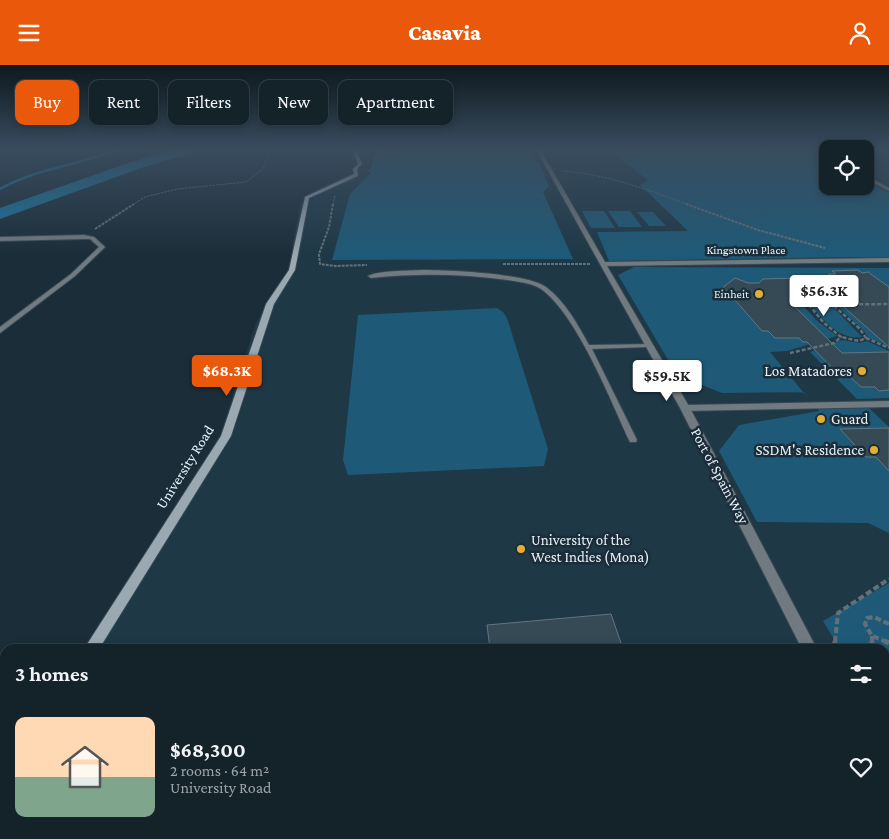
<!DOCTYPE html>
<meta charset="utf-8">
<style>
:root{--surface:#14222a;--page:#212f36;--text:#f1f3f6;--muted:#9da4a8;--line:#333f47;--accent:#ea580c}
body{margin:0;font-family:"Crimson Pro",serif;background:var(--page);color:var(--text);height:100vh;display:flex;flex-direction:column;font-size:19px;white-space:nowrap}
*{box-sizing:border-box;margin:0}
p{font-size:16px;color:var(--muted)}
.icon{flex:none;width:28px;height:28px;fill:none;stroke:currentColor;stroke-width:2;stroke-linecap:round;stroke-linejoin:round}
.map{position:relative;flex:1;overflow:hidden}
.panel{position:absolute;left:0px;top:579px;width:890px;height:196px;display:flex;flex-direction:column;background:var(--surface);border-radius:15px 15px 0 0;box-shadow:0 2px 8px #0003,0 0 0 1px var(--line)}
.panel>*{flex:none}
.hud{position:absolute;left:15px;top:15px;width:500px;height:45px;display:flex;gap:10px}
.fabs{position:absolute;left:819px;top:75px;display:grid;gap:10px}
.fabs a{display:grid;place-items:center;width:55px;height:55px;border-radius:10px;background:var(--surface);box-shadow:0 2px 8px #0003,0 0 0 1px var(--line);font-size:25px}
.price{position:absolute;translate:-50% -42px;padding:0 11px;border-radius:5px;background:#fff;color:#222;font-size:16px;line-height:32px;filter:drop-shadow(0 1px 2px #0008)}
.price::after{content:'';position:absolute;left:50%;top:30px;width:15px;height:11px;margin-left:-8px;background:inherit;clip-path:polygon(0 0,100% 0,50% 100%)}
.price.on{background:var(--accent);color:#fff}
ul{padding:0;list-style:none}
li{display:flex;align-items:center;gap:15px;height:125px;padding:0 15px}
li span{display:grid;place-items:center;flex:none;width:140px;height:100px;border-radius:10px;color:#555}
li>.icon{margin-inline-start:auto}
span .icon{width:60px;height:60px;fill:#fffc;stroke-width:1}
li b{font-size:21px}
h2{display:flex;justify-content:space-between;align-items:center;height:60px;padding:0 15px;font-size:21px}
.tag{padding:0 18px;border-radius:10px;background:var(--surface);box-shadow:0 2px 8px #0003,0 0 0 1px var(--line);font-size:18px;line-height:45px}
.tag.on{background:var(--accent);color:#fff}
header{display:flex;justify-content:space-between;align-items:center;height:65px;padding:0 15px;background:var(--accent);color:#fff;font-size:22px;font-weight:800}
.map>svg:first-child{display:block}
</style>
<header><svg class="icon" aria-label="menu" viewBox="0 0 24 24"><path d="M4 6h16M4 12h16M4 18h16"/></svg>Casavia<svg class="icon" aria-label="person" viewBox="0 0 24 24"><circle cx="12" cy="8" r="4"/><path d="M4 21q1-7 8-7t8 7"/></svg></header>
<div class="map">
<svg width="889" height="774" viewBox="0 0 889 774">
<rect width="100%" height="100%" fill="#1b2d38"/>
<path fill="#1e3846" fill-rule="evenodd" d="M346 84H889V774H0V725L5 717V770H885V584H89L216 384 255 260 267 238 290 206 293 177 301 137 316 125 354 109 356 107ZM828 84H865V121H828Z"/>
<g fill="#1e5a78">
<path d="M377 84H528L539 98 549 121 543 127 573 194 332 195 350 129 370 109Z"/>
<path d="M606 84H806L827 92 828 121H865V115L889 128V197L860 192 609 196 597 167 688 166 640 120 648 115Z"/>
<path d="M582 146H604L615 163H591Z"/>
<path d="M608 146H630L642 162H619Z"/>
<path d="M637 147H653L666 161H649Z"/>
<path d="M634 202 889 203V238L802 239 816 255 837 271 787 286 770 287 809 334 804 327 722 328 677 310 618 210Z"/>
<path d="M837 241H889V281L869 273 863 265Z"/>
<path d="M812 242H833L862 272C839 275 826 257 812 242Z"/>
<path d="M497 243 503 247 507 253 548 384 544 401 348 410 343 395 358 250Z"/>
<path d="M842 275 860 278 867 276 889 286V333L857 334 810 287Z"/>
<path d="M869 343 889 362V468L868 458 757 457 719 386 739 360 819 346 818 344Z"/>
<path d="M889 518V668L885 661V584H840L823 556Z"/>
<path d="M47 770H360V774H45Z"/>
<path d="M482 770H799L801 774H483Z"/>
</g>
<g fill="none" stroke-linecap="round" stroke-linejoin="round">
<path stroke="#1a76a0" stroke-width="2.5" d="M0 124C37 103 80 100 119 84"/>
<path fill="#1a76a0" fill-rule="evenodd" d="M177 84H197L195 87 141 103 0 154V143L131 97Z"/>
</g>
<g fill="#364a55" stroke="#617682">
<path d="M858 205 862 208 868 207 889 222V282L837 236 790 237 842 288 889 287V325L879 326 875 322H861L846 308H837L807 277H803L799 273H775L768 266H762L734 234 738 230 721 224 735 213 748 218H759L763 214 833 212 828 209H836L832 206Z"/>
<path d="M889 363V406L876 392H866L840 364Z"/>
<path d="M611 549 623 584H490L487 560Z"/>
</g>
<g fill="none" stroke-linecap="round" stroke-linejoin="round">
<defs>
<g id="lane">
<path d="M813 84 828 88V90L813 85Z"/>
<path d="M421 205C447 205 526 208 546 222 565 236 578 260 589 280L651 279V281L649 282 592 284 637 375 636 377H630L629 375C610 334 577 250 541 224 532 218 519 217 508 215 462 209 417 208 371 213L368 211C380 205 407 206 421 205Z"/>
<path d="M889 336V342L685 346 681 343 685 340Z"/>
</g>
<g id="street">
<path d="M536 84H540L605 197 889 193V197L607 201 690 343 817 584H802L680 343Z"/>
<path d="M865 110 889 123V126L865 113Z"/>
<path d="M84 170 94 172 105 182 75 211 0 268V262L71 209 99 182 90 174H84L0 176V172Z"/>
<path d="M885 712 889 713V735L885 734Z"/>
</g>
<g id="secondary">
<path d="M352 84H356L362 99 357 104 358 111 309 133 295 205 274 239 231 371 99 584H84L221 371 266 239 289 205 305 132 354 109 353 104 358 99Z"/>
<path d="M5 710V732L0 734V712Z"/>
</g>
</defs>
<use href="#lane" stroke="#374953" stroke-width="2"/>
<use href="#street" stroke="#374953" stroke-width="2"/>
<use href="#secondary" stroke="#374953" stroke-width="2"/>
<g stroke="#61717a" stroke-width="1" stroke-dasharray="2.5 1" stroke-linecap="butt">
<path d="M368 106 371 105 380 84"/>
<path d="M563 106C606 109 649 125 689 140"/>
<path d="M132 140 145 132 177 124 246 117 263 104 271 84"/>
<path d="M333 140 335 130"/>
</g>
<g stroke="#61717a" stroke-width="2" stroke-dasharray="3 1" stroke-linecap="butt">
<path d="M333 139 329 162 319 189 320 199 335 201 367 200"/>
<path d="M686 139 758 165 825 183"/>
<path d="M95 164 134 139"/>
<path d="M503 199H590"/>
</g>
<g stroke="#61717a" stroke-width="2.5" stroke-dasharray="4 2" stroke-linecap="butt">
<path d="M834 241 860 264 866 273 859 276 841 272"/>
<path d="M866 273 889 283"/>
<path d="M790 288 834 278 841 272 824 258 809 240 889 239"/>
</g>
<g stroke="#61717a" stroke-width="4" stroke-dasharray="6 3" stroke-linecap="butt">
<path d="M872 571V577"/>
<path d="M835 577 838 548 889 514"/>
<path d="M887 577 872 571 865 559 867 553 874 552 889 559"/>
</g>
<g stroke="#61717a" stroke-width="5" stroke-dasharray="8 4" stroke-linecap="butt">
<path d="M872 576V584"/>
<path d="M884 576 889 578"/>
<path d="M834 584 835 576"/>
<path d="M885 636 889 643"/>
<path d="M885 685 889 692"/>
</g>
<use href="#lane" fill="#717a80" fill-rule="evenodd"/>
<use href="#street" fill="#717a80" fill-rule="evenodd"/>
<use href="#secondary" fill="#99a8b1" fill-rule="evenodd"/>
</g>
<linearGradient id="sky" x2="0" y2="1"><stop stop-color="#0f191f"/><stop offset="0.44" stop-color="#394c5e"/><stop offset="1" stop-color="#394c5e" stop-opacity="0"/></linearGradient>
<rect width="889" height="192" fill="url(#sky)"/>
<g fill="#e2af34" stroke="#1b2d38" stroke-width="2">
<circle cx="759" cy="229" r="5"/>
<circle cx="862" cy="306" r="5"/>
<circle cx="821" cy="354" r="5"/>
<circle cx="874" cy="385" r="5"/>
<circle cx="521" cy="484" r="5"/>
</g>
<g text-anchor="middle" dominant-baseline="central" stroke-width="5" stroke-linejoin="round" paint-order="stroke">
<g font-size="12" fill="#e6f2f9" stroke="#1b2d38">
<text x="746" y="185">Kingstown Place</text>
</g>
<g font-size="12" fill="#e6f2f9" stroke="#1b2d38" text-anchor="end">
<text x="749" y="229">Einheit</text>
</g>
<g font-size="15" fill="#e6f2f9" stroke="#1b2d38" text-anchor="end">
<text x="852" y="306">Los Matadores</text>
<text x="831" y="354" text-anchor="start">Guard</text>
<text x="864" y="385">SSDM's Residence</text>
<text x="531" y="475" text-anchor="start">University of the<tspan x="531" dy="17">West Indies (Mona)</tspan></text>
</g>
<g font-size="15" fill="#e6f2f9" stroke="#1b2d38">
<text transform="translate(185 402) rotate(-58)">University Road</text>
<text transform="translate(720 411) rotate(62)">Port of Spain Way</text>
</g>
</g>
</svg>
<div class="fabs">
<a><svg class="icon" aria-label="locate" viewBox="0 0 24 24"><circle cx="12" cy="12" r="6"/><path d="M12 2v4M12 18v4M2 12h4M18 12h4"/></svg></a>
</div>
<b class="price" style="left:824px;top:252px">$56.3K</b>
<b class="price on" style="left:227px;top:332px">$68.3K</b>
<b class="price" style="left:667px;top:337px">$59.5K</b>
<div class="hud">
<a class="tag on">Buy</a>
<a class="tag">Rent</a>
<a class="tag">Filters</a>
<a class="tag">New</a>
<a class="tag">Apartment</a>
</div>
<section class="panel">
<h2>3 homes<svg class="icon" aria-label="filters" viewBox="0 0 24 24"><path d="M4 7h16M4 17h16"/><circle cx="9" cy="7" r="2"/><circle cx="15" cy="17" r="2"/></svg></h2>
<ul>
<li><span style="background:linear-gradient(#ffd9b3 60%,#7fa58c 0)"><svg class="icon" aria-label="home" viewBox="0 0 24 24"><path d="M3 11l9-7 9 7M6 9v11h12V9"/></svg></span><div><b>$68,300</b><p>2 rooms · 64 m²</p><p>University Road</p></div><svg class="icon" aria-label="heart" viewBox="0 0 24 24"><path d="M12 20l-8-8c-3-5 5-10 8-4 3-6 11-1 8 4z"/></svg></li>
</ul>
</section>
</div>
